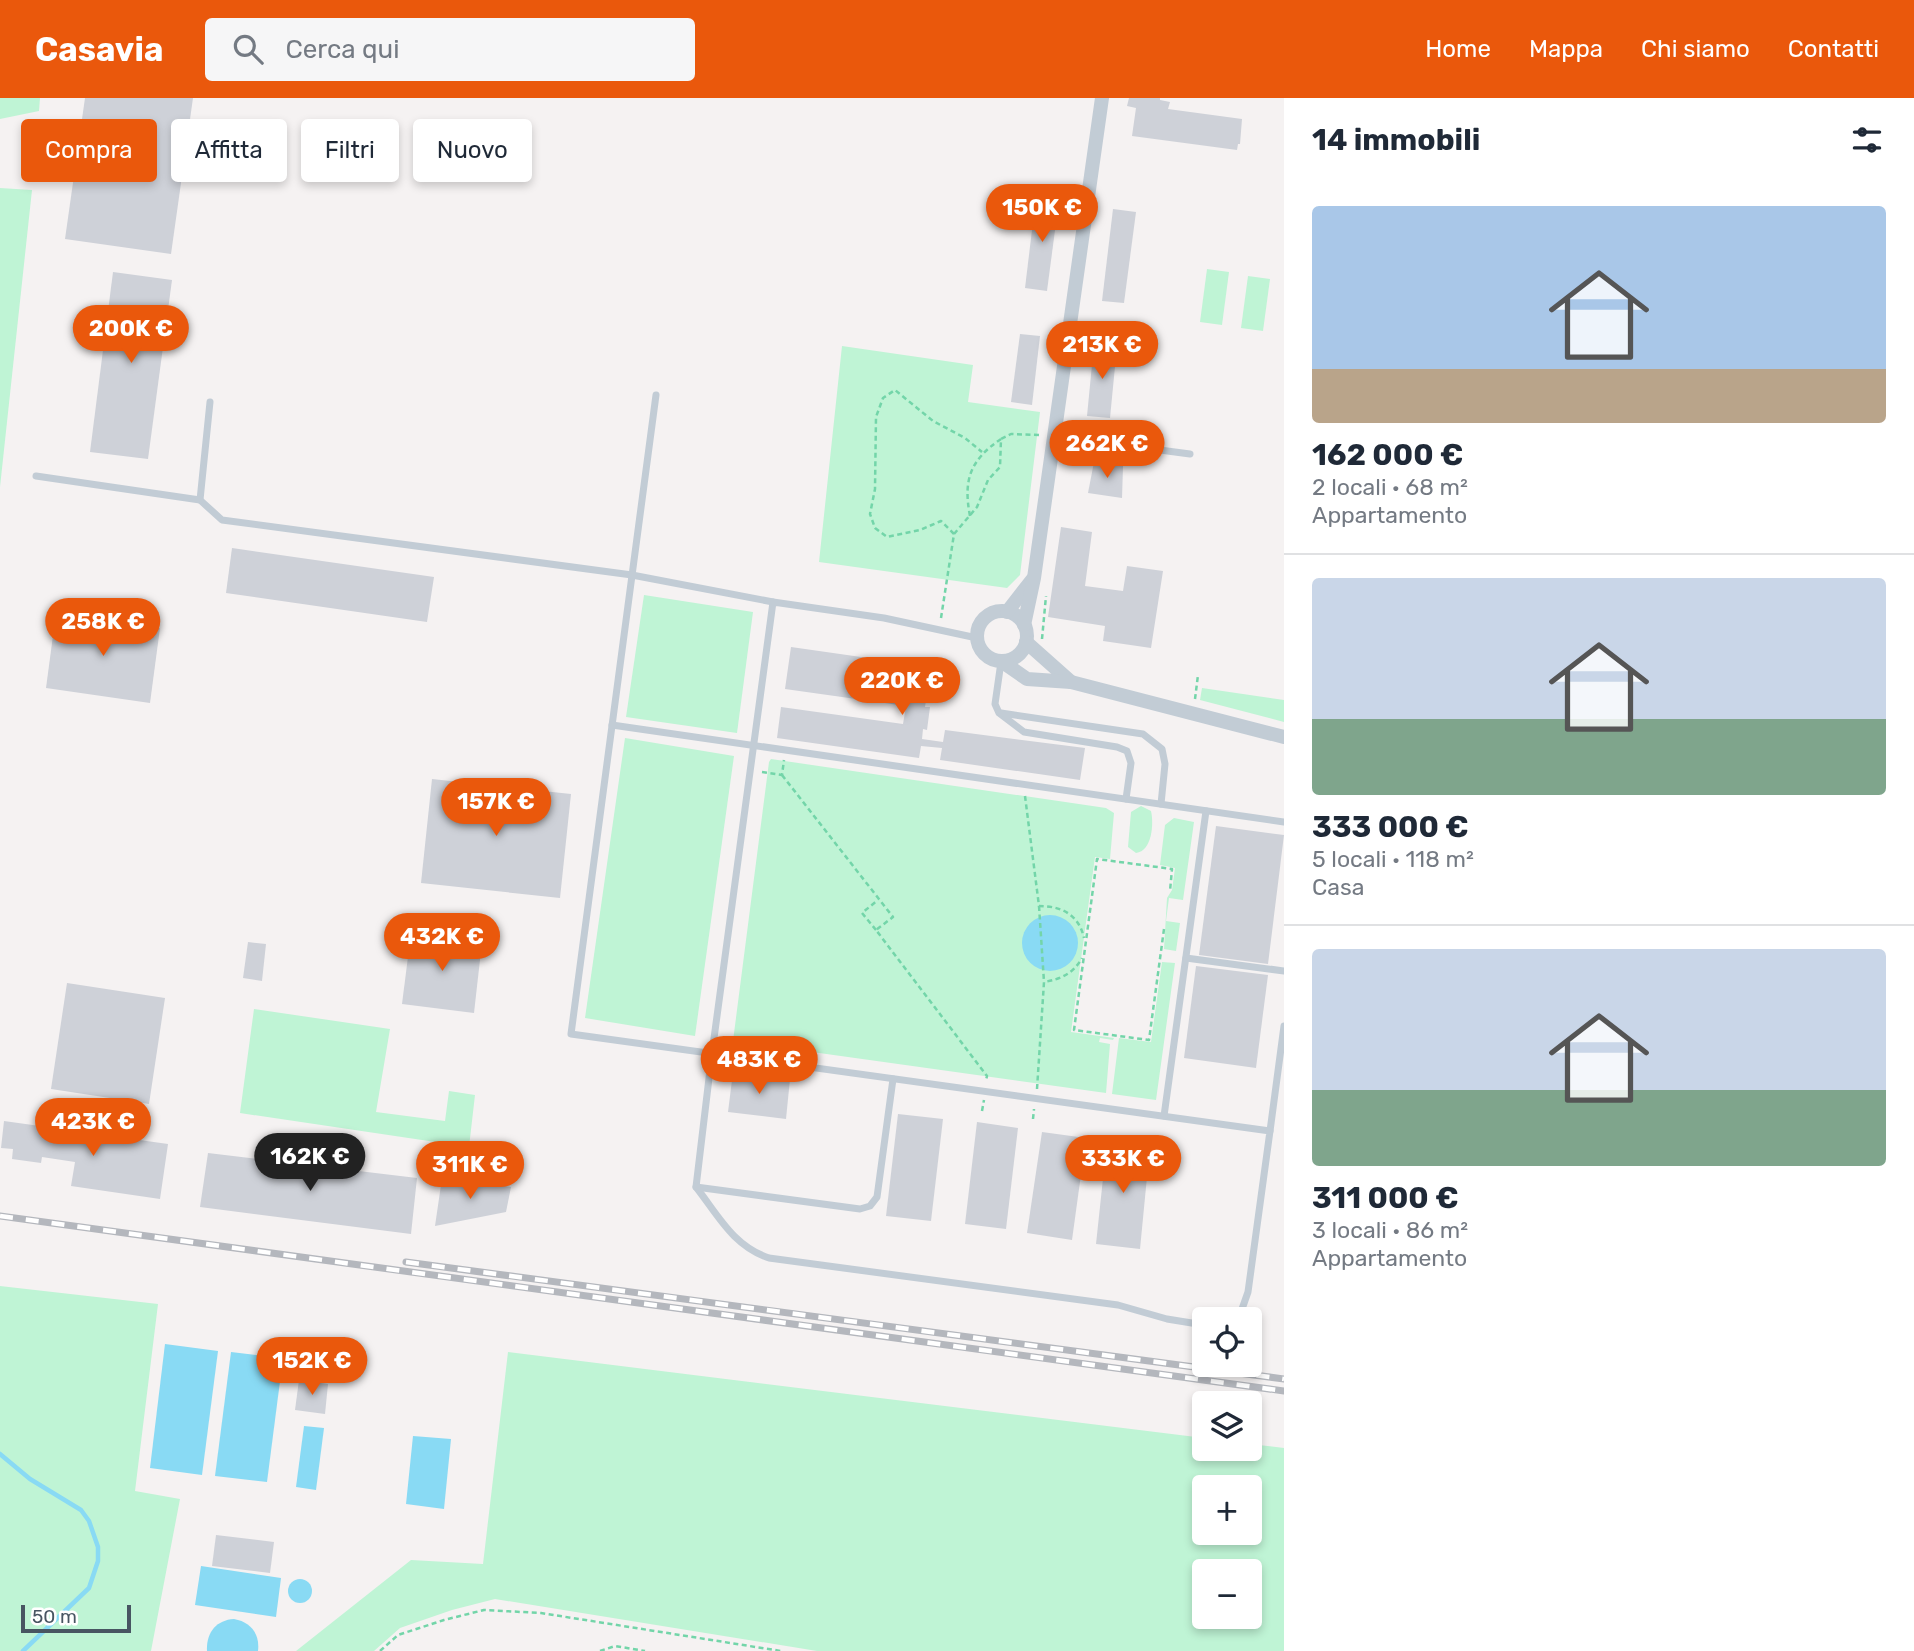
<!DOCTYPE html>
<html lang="it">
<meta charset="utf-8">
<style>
:root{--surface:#fff;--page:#f6f6f7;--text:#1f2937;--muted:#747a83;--line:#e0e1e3;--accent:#ea580c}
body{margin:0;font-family:Rubik,sans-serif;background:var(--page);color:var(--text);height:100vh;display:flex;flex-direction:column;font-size:26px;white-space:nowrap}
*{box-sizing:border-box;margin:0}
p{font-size:23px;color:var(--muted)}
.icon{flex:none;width:38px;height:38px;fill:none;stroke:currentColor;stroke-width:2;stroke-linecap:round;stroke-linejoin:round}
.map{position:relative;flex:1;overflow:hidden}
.drawer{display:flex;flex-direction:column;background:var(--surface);width:630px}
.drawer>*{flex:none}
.banner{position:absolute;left:21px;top:21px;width:665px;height:63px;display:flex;gap:14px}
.controls{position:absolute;left:1192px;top:1209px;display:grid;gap:14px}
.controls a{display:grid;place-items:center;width:70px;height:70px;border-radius:7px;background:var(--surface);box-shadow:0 4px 10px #0003;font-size:35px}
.scale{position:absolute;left:21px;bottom:18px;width:110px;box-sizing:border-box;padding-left:7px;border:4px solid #485562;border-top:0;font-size:19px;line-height:24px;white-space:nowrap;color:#485562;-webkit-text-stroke:5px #fff;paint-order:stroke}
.price{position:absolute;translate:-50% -60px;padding:0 16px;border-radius:24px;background:var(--accent);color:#fff;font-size:23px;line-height:46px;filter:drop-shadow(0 2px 4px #0008)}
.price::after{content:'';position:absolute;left:50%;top:42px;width:21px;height:16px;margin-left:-10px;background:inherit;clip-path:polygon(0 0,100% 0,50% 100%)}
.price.selected{background:#222;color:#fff}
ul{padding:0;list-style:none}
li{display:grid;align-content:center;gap:14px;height:371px;padding:0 28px}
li+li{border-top:2px solid var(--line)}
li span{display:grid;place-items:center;height:217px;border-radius:7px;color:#555}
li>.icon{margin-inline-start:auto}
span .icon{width:126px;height:126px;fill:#fffc;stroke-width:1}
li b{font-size:30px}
h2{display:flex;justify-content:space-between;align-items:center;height:84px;padding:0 28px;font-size:30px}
.pill{padding:0 24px;border-radius:7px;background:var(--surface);box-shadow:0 4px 10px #0003;font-size:24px;line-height:63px}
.pill.selected{background:var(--accent);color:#fff}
header{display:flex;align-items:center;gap:42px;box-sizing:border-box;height:98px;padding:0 35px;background:var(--accent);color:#fff}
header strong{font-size:33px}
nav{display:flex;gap:38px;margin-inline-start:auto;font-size:24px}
.search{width:490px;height:63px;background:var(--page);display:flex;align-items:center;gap:18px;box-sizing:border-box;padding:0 24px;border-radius:7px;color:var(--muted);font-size:26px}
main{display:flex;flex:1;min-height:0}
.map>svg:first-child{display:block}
</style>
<header>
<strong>Casavia</strong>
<div class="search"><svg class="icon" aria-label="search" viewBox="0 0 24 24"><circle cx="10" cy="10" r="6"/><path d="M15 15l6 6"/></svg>Cerca qui</div>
<nav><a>Home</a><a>Mappa</a><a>Chi siamo</a><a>Contatti</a></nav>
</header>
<main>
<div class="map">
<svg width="1284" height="1553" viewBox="0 0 1284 1553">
<rect width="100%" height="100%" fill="#f5f2f2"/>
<g fill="#bff4d5" fill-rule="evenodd">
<path d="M0 0H40L39 13 0 21Z"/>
<path d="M0 90 32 92 0 389Z"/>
<path d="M1207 171 1229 174 1222 227 1200 224Z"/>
<path d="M1248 178 1270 181 1263 233 1241 230Z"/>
<path d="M842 248 973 267 968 304 1040 314 1020 477 1007 490 819 464Z"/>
<path d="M644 497 753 514 737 635 626 619Z"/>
<path d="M1202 590 1284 602V624L1200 602Z"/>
<path d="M625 640 734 658 695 938 585 920Z"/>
<path d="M771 661 1106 710 1114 715 1110 761 1095 759 1071 934 1114 940 1113 942 1100 940 1099 944 1110 946 1106 995 733 943 769 664Z"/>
<path d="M1141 708 1151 713C1154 726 1152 753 1136 755L1128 749 1131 714Z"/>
<path d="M1174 720 1194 724 1183 802 1169 800 1166 823 1180 825 1176 853 1164 851 1167 800 1172 792 1175 770 1160 767 1165 727Z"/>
<path d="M1162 864 1175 865 1156 1002 1112 996 1119 940 1151 944Z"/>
<path d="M254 911 390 931 376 1014 445 1023 449 993 475 997 469 1049 240 1015Z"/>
<path d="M0 1188 158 1206 135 1393 180 1401 151 1553H0Z"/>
<path d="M508 1254 1204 1340V1351H1250V1346L1284 1350V1553H817L495 1501 452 1512 400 1530 374 1553H296L411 1462 483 1466ZM1204 1390H1250V1435H1204ZM1204 1474H1250V1519H1204Z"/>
</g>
<g fill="#89daf4">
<circle cx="1050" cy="845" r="28"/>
<path d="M165 1246 218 1253 202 1377 150 1370Z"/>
<path d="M231 1254 283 1260 267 1384 215 1378Z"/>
<path d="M304 1328 324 1330 316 1392 296 1389Z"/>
<path d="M413 1338 451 1341 444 1411 406 1406Z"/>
<path d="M201 1468 281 1480 276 1519 195 1507Z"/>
<circle cx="300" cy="1493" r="12"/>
<path d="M234 1521C251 1524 260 1536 258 1553H207C206 1535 216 1522 234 1521Z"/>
</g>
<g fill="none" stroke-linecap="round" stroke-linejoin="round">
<path stroke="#89daf4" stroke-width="4.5" d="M0 1356 30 1381 81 1412 89 1423 98 1449V1463L89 1490 23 1553"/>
</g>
<g fill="#ced1d8">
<path d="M85 0H193L171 156 65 141Z"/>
<path d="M1129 0H1160V2L1170 4 1168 11 1242 21 1240 46H1238L1237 52 1132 38 1136 10 1127 8Z"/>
<path d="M1036 99 1059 102 1047 193 1025 190Z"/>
<path d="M1113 111 1136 114 1124 205 1102 203Z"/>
<path d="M113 174 172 182 148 361 90 354Z"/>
<path d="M1020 236 1040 238 1032 307 1011 304Z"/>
<path d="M1094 246 1117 248 1110 320 1087 318Z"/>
<path d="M1094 364 1123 368 1122 400 1088 395Z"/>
<path d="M1061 429 1092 434 1085 488 1123 493 1127 468 1163 473 1151 550 1103 543 1105 528 1048 519Z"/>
<path d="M232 450 434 479 427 524 226 495Z"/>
<path d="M56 515 160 530 150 605 46 590Z"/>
<path d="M791 549 931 569 925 609H930L927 632 923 631 922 641 943 644 945 632 1085 650 1080 682 940 662 942 650 921 648 919 660 777 640 781 609 903 626 906 608 785 591Z"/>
<path d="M432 681 571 696 560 800 421 785Z"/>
<path d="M1216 728 1284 737 1268 866 1199 857Z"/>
<path d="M411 835 482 844 474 915 402 906Z"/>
<path d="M248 844 266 846 262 883 243 880Z"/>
<path d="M1196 868 1268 877 1256 970 1184 960Z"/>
<path d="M67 885 165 900 149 1006 51 991Z"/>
<path d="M733 974 790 981 786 1021 728 1014Z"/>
<path d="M898 1016 943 1021 931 1123 886 1118Z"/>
<path d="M4 1023 168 1046 160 1101 71 1088 75 1064 42 1059 41 1065 12 1061 13 1051 1 1050Z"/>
<path d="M977 1024 1018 1030 1006 1131 965 1126Z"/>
<path d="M1042 1034 1086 1040 1072 1142 1027 1135Z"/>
<path d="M1107 1043 1150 1048 1140 1151 1096 1146Z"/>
<path d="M208 1055 417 1080 411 1136 200 1109Z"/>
<path d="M442 1080 511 1089 506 1114 435 1128Z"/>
<path d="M299 1282 328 1286 325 1316 295 1312Z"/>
<path d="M216 1437 274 1444 270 1475 212 1468Z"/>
</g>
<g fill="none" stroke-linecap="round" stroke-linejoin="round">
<g stroke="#73d5a9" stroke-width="2.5" stroke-dasharray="5 3.5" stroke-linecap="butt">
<path d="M970 418C963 382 970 362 1001 341"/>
<path d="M954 436 941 423 920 432 887 439 875 430 870 416 875 391 876 319 883 300 895 292 933 323 965 340 982 354"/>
<path d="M941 520 954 436 977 409 988 382 1000 369 1001 341 1011 336 1039 337"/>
<path d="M1042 541 1046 498"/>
<path d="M1195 601 1198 577"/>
<path d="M762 674 782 677 784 662"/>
<path d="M782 677 893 819 876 832 987 978 986 982"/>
<path d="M1025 698 1039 808C1062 808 1079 817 1084 840"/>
<path d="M1039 808 1044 884"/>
<path d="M1164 831 1149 942 1074 932 1097 761 1172 771 1170 793"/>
<path d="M876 832 862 815 878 802"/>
<path d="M1037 991 1044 884C1061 881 1073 876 1082 860"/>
<path d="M982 1013 984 1002"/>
<path d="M1033 1021 1034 1011"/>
<path d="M380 1553 398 1537 444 1522 484 1512 541 1515 781 1553"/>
<path d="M600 1553 615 1548 645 1553"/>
</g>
<g stroke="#c2ccd5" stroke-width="7">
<path d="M656 297 571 936 1270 1033 1248 1194 1242 1211 1231 1222"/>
<path d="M210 304 200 402 222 422 632 477 773 504"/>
<path d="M1054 338 1190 356"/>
<path d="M36 378 200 402"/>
<path d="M977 540 884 520 773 504 712 955 696 1089C718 1117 733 1148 769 1160L1118 1207 1167 1221 1204 1227"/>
<path d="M1001 564 995 606 999 615 1024 634 1117 649 1127 653 1131 665 1126 701"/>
<path d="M1001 615 1143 636 1162 651 1165 666 1161 706"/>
<path d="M612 627 1284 724"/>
<path d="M1186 860 1284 873"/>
<path d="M1164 1018 1206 713"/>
<path d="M1270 1033 1284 928"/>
<path d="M696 1089 860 1111 870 1108 877 1099 893 981"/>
</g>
<g stroke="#c2ccd5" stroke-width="14">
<circle cx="1002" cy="538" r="25"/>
<path d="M1007 514 1032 482"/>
<path d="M1024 527 1034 480 1102 0"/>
<path d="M1026 544 1071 584"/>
<path d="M1001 563 1027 581 1071 584 1284 639"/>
</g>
<defs>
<g id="rail">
<path d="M0 1118 1284 1293"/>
<path d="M406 1164 1284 1281"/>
</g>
</defs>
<use href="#rail" stroke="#b4b7bd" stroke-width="7"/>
<use href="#rail" stroke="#fff" stroke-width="4.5" stroke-dasharray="13" stroke-linecap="butt"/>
</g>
</svg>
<div class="controls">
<a><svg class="icon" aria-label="locate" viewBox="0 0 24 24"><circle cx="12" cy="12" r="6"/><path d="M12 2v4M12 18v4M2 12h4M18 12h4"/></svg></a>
<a><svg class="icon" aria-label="layers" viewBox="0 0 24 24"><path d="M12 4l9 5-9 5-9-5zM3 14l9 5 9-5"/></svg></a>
<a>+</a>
<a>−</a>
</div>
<div class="scale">50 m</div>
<b class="price" style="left:1042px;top:146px">150K €</b>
<b class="price" style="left:131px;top:267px">200K €</b>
<b class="price" style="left:1102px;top:283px">213K €</b>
<b class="price" style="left:1107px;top:382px">262K €</b>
<b class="price" style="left:103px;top:560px">258K €</b>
<b class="price" style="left:902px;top:619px">220K €</b>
<b class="price" style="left:496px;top:740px">157K €</b>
<b class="price" style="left:442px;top:875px">432K €</b>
<b class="price" style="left:759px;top:998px">483K €</b>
<b class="price" style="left:93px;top:1060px">423K €</b>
<b class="price selected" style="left:310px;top:1095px">162K €</b>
<b class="price" style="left:1123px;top:1097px">333K €</b>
<b class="price" style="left:470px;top:1103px">311K €</b>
<b class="price" style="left:312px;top:1299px">152K €</b>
<div class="banner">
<a class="pill selected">Compra</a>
<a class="pill">Affitta</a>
<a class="pill">Filtri</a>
<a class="pill">Nuovo</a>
</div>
</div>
<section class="drawer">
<h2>14 immobili<svg class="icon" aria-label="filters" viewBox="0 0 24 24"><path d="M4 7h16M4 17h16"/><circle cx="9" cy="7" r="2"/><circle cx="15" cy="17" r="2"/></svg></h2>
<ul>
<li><span style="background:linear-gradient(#a9c7e8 75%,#b9a48a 0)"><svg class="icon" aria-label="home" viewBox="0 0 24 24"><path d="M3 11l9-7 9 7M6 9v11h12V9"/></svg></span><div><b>162 000 €</b><p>2 locali · 68 m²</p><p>Appartamento</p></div></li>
<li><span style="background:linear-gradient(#c9d6e8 65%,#7fa58c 0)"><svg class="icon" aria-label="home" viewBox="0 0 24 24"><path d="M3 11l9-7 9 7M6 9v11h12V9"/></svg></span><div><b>333 000 €</b><p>5 locali · 118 m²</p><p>Casa</p></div></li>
<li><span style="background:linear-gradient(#c9d6e8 65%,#7fa58c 0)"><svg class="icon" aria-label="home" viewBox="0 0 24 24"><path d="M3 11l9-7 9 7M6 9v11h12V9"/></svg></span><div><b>311 000 €</b><p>3 locali · 86 m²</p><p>Appartamento</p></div></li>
</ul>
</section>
</main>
